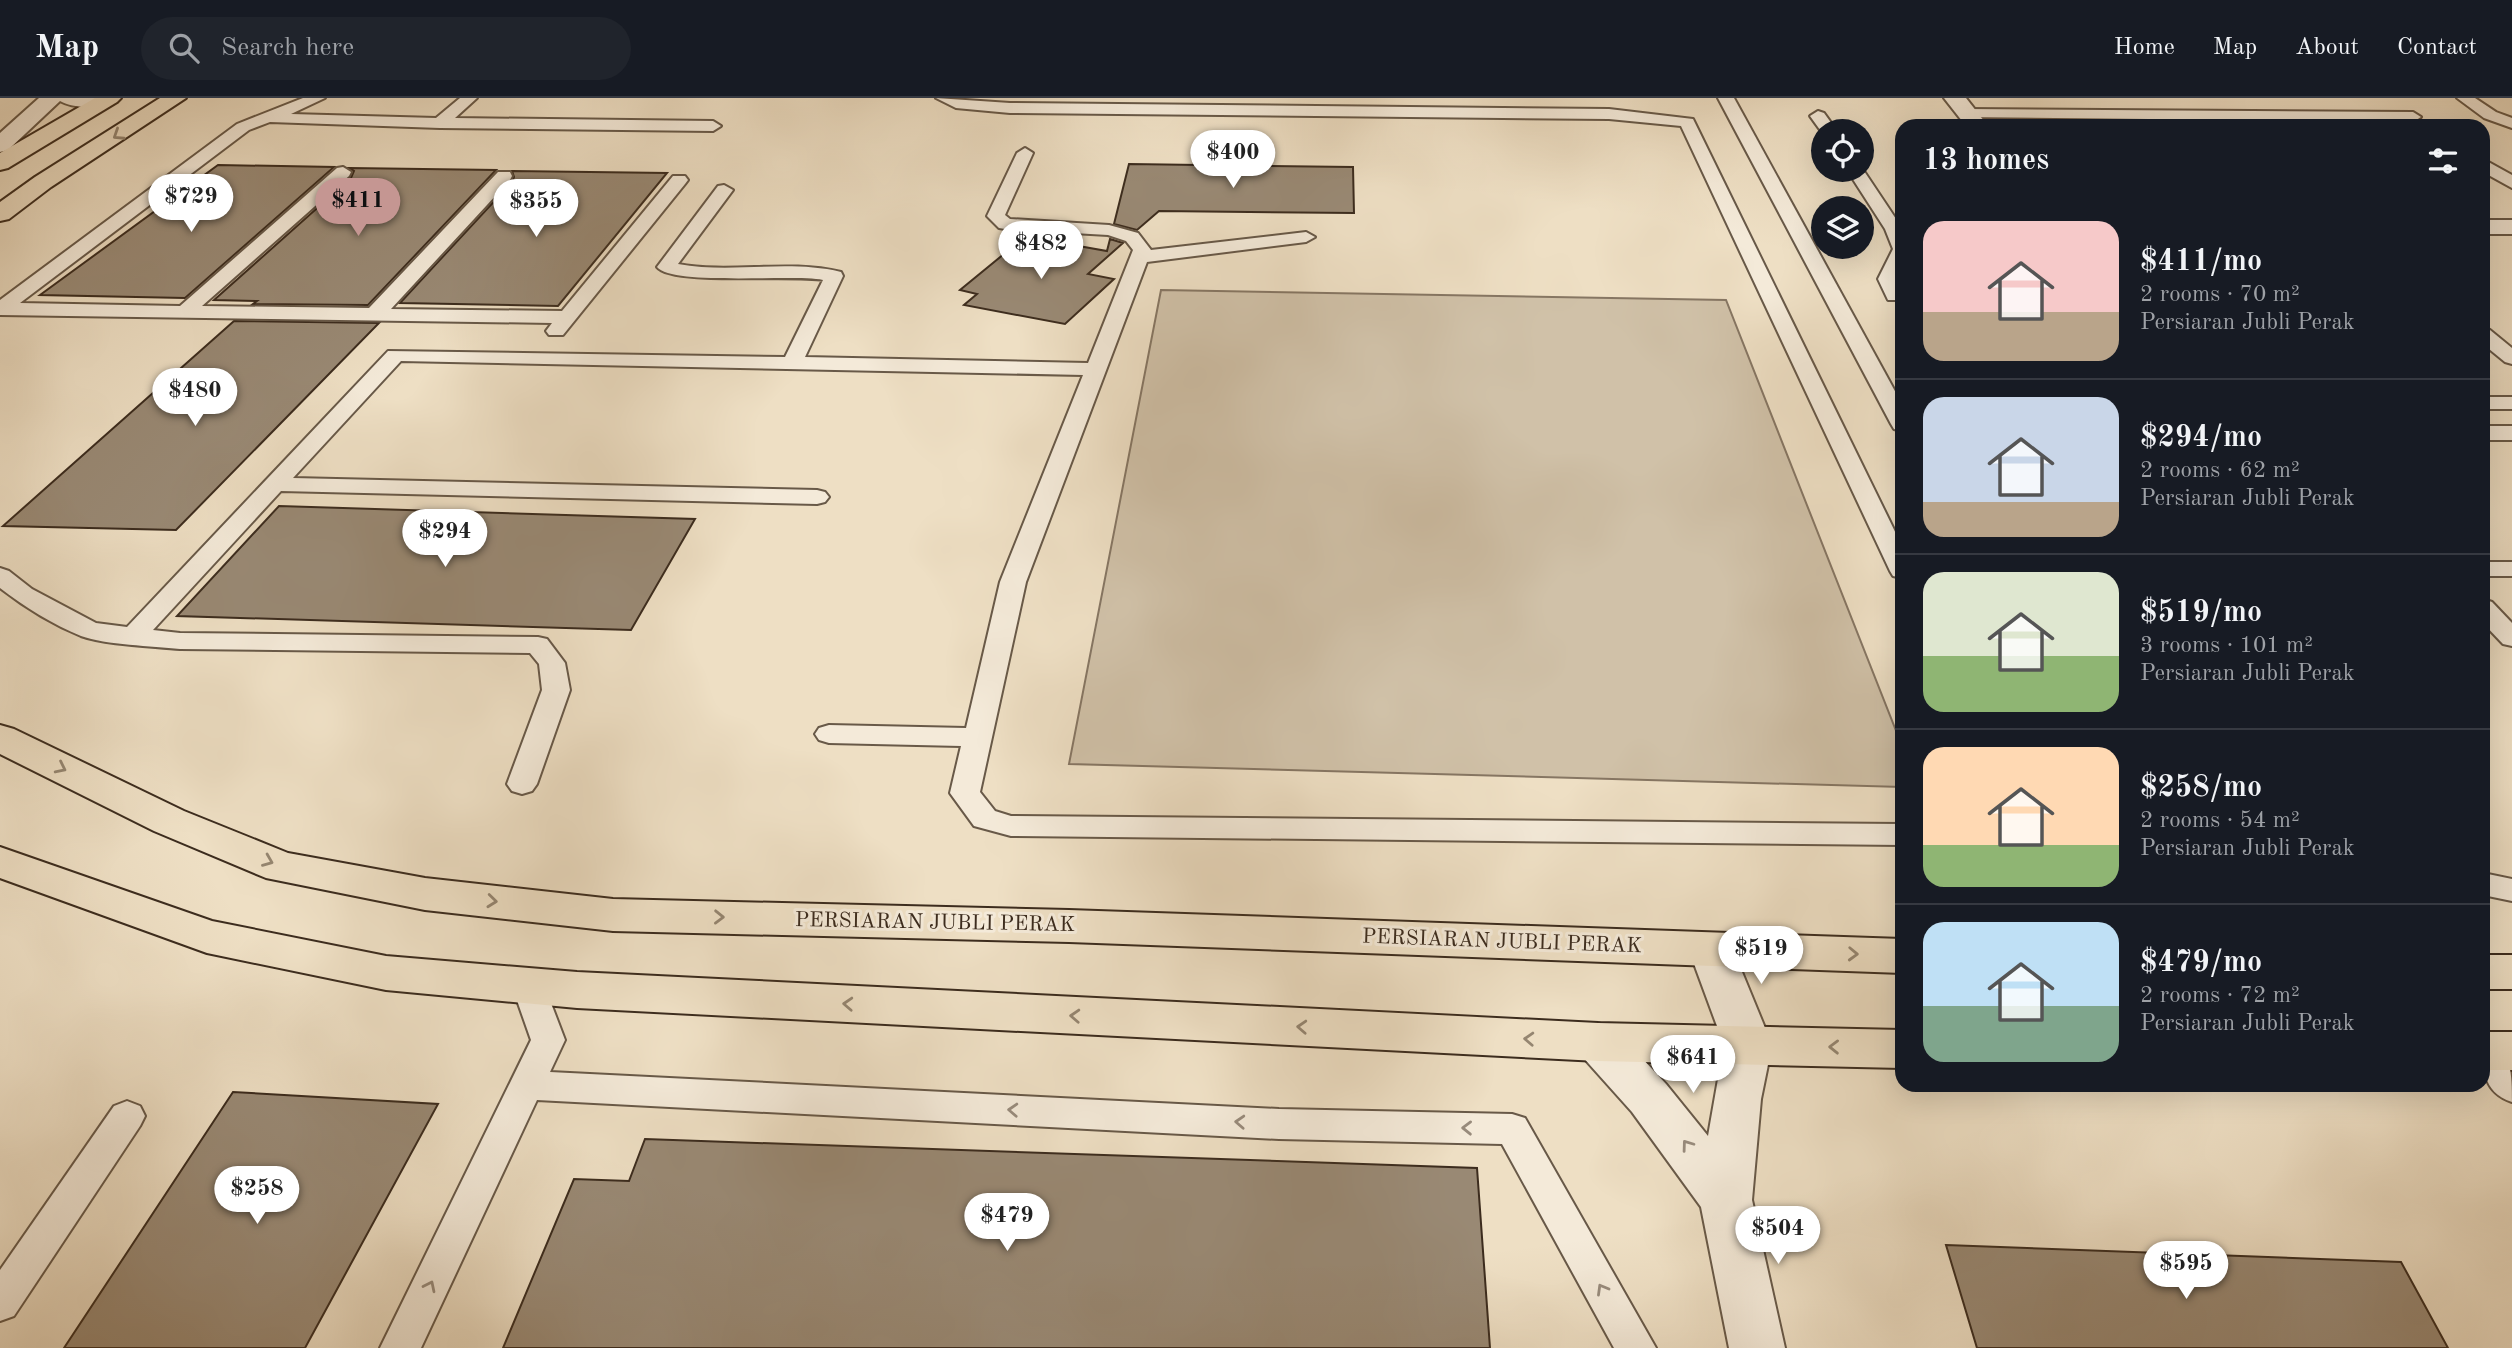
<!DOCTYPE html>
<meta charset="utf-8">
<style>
:root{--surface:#171b24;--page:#20242c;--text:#f1f3f6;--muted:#9ea1a6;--line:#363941;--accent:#c59692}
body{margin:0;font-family:"Old Standard TT",serif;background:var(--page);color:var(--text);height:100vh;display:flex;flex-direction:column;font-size:26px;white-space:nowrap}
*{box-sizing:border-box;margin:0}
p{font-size:23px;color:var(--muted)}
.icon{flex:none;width:38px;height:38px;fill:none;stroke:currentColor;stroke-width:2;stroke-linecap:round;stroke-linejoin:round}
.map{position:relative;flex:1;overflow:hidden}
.details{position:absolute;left:1895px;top:21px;width:595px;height:973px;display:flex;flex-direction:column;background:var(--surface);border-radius:21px;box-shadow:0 7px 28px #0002}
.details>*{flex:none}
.buttons{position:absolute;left:1811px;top:21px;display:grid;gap:14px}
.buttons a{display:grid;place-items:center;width:63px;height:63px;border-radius:50%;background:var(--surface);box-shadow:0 7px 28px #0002;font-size:35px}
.price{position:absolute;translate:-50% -60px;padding:0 16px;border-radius:24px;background:#fff;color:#222;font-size:23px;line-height:46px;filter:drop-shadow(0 2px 4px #0008)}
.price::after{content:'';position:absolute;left:50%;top:42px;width:21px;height:16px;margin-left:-10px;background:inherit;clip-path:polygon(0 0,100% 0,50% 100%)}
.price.on{background:var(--accent);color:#111}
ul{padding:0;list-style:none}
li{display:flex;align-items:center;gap:21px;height:175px;padding:0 28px}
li+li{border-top:2px solid var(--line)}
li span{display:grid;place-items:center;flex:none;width:196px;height:140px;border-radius:21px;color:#555}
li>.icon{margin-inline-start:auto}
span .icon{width:84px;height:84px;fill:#fffc;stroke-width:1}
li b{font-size:30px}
h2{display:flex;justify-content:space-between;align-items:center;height:84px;padding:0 28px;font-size:30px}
header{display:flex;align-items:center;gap:42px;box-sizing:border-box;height:98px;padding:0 35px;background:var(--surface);border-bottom:2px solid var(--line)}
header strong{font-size:33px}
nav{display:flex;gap:38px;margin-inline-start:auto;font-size:24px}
.search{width:490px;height:63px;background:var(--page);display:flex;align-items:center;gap:18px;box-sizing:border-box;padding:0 24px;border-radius:38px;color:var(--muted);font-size:26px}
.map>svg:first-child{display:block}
</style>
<header>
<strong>Map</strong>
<div class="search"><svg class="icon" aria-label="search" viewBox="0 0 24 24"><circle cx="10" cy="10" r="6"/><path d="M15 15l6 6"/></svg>Search here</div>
<nav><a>Home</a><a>Map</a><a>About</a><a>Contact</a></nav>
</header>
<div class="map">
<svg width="2512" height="1250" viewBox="0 0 2512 1250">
<rect width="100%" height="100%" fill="#eedfc4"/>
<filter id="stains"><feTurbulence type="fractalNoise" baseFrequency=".00286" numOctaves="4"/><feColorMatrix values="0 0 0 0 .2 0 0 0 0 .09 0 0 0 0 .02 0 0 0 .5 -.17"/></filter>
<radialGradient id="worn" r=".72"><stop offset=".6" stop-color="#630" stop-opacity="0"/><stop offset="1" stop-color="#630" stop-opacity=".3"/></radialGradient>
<path fill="#d0c1a8" stroke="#867663" stroke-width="2" d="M1161 192 1726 202 1902 648V689L1069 666Z"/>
<g fill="#998974" stroke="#3c2c1e" stroke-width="2">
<path d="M1129 66 1353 69 1354 115 1159 113 1137 132 1114 126Z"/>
<path d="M218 67 334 69 185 200 40 197Z"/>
<path d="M349 70 496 72 368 207 253 206 257 203 214 202 351 80 354 73Z"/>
<path d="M512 73 667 75 558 208 400 205 512 84 514 79Z"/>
<path d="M1110 141 1123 145 1088 176 1114 181 1065 226 964 207 977 196 960 192 1021 142 1041 145 1045 142 1107 153Z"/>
<path d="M234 223 379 225 176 432 3 428Z"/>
<path d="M279 408 695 421 631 532 177 518Z"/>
<path d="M233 994 438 1006 305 1250H64Z"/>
<path d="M645 1041 1477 1070 1490 1250H503L574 1081 629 1083Z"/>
<path d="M1946 1147 2401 1164 2448 1250H1977Z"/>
</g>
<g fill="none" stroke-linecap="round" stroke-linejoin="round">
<defs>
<g id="service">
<path d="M303 0H325L291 16 436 20 460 0H477L455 20 713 23 721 28 713 33 440 30 270 24 249 32 20 205 180 208 337 70 343 69 351 74 349 78 202 208 369 210 498 74H510L512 78 510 82 391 211 562 213 673 78H685L688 82 685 86 563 237H549L546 233 552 225 0 217V202L237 26Z"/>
<path d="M936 0 1010 5 1609 11 1693 21 1902 448V480L1893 478 1890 473 1681 28 1609 21 1010 15 956 10Z"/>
<path d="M1718 0H1734L1902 306V333L1894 331 1891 326Z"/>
<path d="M2457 0H2475L2496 14 2512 20V30L2484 20Z"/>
<path d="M1966 11 2413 14 2421 19 2413 24 1960 19 1958 16 1960 13Z"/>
<path d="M1818 13 1824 15 1837 33H1824L1823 36 1810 18Z"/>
<path d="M1025 50 1033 55 1005 117 1010 121 1109 127 1138 135 1151 152 1306 134 1315 139 1306 144 1147 164 1026 484 980 694 995 713 1011 718 1902 726V747L1011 738 974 728 950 695 961 648 829 645 819 642 815 636 819 630 829 627 966 630 1000 484 1083 277 401 263 293 380 817 392 825 394 829 399 825 404 817 406 281 393 153 532 180 535 538 539 547 541 565 565 570 592 537 686 532 693 522 696 512 693 507 686 542 592 539 566 530 555 180 551C152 548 106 547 81 538 54 527 23 508 0 490V470L9 473 32 491 96 525 127 529 388 253 785 259 823 182C792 176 672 188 657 169L718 88 724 87 733 92 678 166C732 176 787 161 841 174L843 178 805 259 1088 265 1133 152 1126 143 1108 137 1005 131 999 130 987 118 1017 55Z"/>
<path d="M2483 61 2512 77V90L2483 74Z"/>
<path d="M1862 70 1902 130V171L1898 181 1902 192V202H1888L1878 181 1893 151 1885 131 1847 72Z"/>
<path d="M2483 230 2490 232 2512 250V266L2505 264 2483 246Z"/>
<rect x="2483" y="299" width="29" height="12"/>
<rect x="2483" y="328" width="29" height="14"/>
<rect x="2483" y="464" width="29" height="14"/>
<path d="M2483 501 2492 504 2512 525V548L2503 546 2483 525Z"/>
<path d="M2483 775 2512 781V803L2483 797Z"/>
<path d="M529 875 541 879 565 942 550 974 1279 1011 1512 1016 1525 1020 1656 1250H1614L1502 1046 1279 1041 537 1002 421 1250H380L531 942 512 888 517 879Z"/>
<path d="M2486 939C2512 950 2512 977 2512 1004 2481 994 2483 968 2483 940Z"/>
<path d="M127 1003 140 1008 145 1018 140 1028 14 1218 0 1223V1172L114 1008Z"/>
</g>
<g id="minor">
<path d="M1944 0H1966L1988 28H1966Z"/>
<rect x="2483" y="122" width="29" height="14"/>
<path d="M1711 835 1727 840 1733 852 1772 947 1761 1001 1752 1102 1785 1250H1729L1701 1109 1632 1014 1581 957 1574 944 1581 931 1598 925 1615 931 1666 986 1708 1038 1724 947 1689 852 1695 840Z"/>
</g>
<path id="tertiary" d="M39 0H120L116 4C98 9 77 12 60 3L8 52 0 54V35Z"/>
<g id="primary">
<path d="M95 0H121L117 4 8 70 0 72V55Z"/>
<path d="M160 0H186L51 89 9 121 0 123V104L35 79Z"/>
<path d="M0 627 14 631 184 713 288 755 425 780 613 801 1069 812 1902 841V875L1069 844 613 833 425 812 266 780 154 733 0 656Z"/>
<path d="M0 749 212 823 386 858 577 874 1598 925 1902 932V970L1598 963 577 910 386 892 207 855 0 780Z"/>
<rect x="2483" y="857" width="29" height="34"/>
<rect x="2483" y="934" width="29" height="38"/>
</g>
</defs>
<use href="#service" stroke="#685948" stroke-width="4"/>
<use href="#minor" stroke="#685948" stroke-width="4"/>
<use href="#tertiary" stroke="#685948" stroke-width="4"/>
<use href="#primary" stroke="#3c2c1e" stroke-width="4"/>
<use href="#service" fill="#f4ead9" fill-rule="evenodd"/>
<use href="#minor" fill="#f4ead9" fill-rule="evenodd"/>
<use href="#tertiary" fill="#f4ead9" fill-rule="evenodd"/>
<use href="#primary" fill="#eedfc4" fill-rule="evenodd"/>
</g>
<defs><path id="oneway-chevron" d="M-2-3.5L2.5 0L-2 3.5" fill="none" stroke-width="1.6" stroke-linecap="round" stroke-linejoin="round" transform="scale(1.75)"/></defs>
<g stroke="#958671">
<use href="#oneway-chevron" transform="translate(118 37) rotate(147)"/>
<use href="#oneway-chevron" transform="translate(61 670) rotate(26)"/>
<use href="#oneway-chevron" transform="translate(268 763) rotate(22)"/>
<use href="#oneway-chevron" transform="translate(492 803) rotate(6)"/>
<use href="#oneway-chevron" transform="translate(719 819) rotate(1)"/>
<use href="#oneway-chevron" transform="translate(1853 856) rotate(2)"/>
<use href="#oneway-chevron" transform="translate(848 906) rotate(-177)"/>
<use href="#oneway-chevron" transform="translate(1075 918) rotate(-177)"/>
<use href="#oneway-chevron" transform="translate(1302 929) rotate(-177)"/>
<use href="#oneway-chevron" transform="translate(1529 941) rotate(-177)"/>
<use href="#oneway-chevron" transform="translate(1834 949) rotate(-179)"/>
</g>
<g stroke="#988b7c">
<use href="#oneway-chevron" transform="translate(1013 1012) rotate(-177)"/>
<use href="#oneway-chevron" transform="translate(1240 1024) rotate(-177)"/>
<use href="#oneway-chevron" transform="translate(1467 1030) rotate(-179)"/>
<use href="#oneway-chevron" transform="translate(1687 1047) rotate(-126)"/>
<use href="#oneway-chevron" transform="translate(430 1188) rotate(-64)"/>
<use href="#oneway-chevron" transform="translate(1602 1191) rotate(-120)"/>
</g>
<g text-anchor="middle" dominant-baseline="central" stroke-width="6" stroke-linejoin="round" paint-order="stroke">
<g font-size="21" fill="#3c2c1e" stroke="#f4ead9">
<text transform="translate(935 825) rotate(1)">PERSIARAN JUBLI PERAK</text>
<text transform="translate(1502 844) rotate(2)">PERSIARAN JUBLI PERAK</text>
</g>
</g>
<rect width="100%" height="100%" filter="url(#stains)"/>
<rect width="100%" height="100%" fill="url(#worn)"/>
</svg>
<div class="buttons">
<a><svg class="icon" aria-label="locate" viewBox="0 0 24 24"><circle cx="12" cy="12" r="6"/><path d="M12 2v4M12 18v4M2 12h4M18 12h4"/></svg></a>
<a><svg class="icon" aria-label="layers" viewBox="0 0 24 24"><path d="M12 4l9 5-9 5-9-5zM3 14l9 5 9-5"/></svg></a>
</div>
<b class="price" style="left:1233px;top:92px">$400</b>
<b class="price" style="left:191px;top:136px">$729</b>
<b class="price on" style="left:358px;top:140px">$411</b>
<b class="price" style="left:536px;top:141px">$355</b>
<b class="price" style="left:1041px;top:183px">$482</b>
<b class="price" style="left:195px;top:330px">$480</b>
<b class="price" style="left:445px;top:471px">$294</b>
<b class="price" style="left:1761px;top:888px">$519</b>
<b class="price" style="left:1693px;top:997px">$641</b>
<b class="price" style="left:257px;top:1128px">$258</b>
<b class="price" style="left:1007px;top:1155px">$479</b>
<b class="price" style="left:1778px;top:1168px">$504</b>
<b class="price" style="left:2186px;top:1203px">$595</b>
<section class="details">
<h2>13 homes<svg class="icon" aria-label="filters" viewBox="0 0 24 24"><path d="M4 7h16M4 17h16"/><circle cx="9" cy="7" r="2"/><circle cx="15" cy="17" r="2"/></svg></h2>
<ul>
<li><span style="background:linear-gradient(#f6c9c9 65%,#b9a48a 0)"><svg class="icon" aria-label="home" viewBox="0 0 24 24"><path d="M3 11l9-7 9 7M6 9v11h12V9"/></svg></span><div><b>$411/mo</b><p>2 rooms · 70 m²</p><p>Persiaran Jubli Perak</p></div></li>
<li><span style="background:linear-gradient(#c9d6e8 75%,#b9a48a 0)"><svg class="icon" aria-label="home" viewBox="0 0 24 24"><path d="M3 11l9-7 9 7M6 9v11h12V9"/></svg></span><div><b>$294/mo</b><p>2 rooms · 62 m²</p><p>Persiaran Jubli Perak</p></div></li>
<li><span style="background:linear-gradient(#dfe7d0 60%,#8fb573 0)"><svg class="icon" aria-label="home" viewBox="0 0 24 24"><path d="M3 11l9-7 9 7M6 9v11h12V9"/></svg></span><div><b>$519/mo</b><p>3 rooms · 101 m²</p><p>Persiaran Jubli Perak</p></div></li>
<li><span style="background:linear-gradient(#ffd9b3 70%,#8fb573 0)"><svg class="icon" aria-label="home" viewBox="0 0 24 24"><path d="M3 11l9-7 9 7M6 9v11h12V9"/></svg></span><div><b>$258/mo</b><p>2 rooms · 54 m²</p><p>Persiaran Jubli Perak</p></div></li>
<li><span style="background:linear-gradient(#bfe0f5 60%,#7fa58c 0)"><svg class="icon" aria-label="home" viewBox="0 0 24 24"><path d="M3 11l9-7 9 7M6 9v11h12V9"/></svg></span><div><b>$479/mo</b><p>2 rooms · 72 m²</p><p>Persiaran Jubli Perak</p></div></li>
</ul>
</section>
</div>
